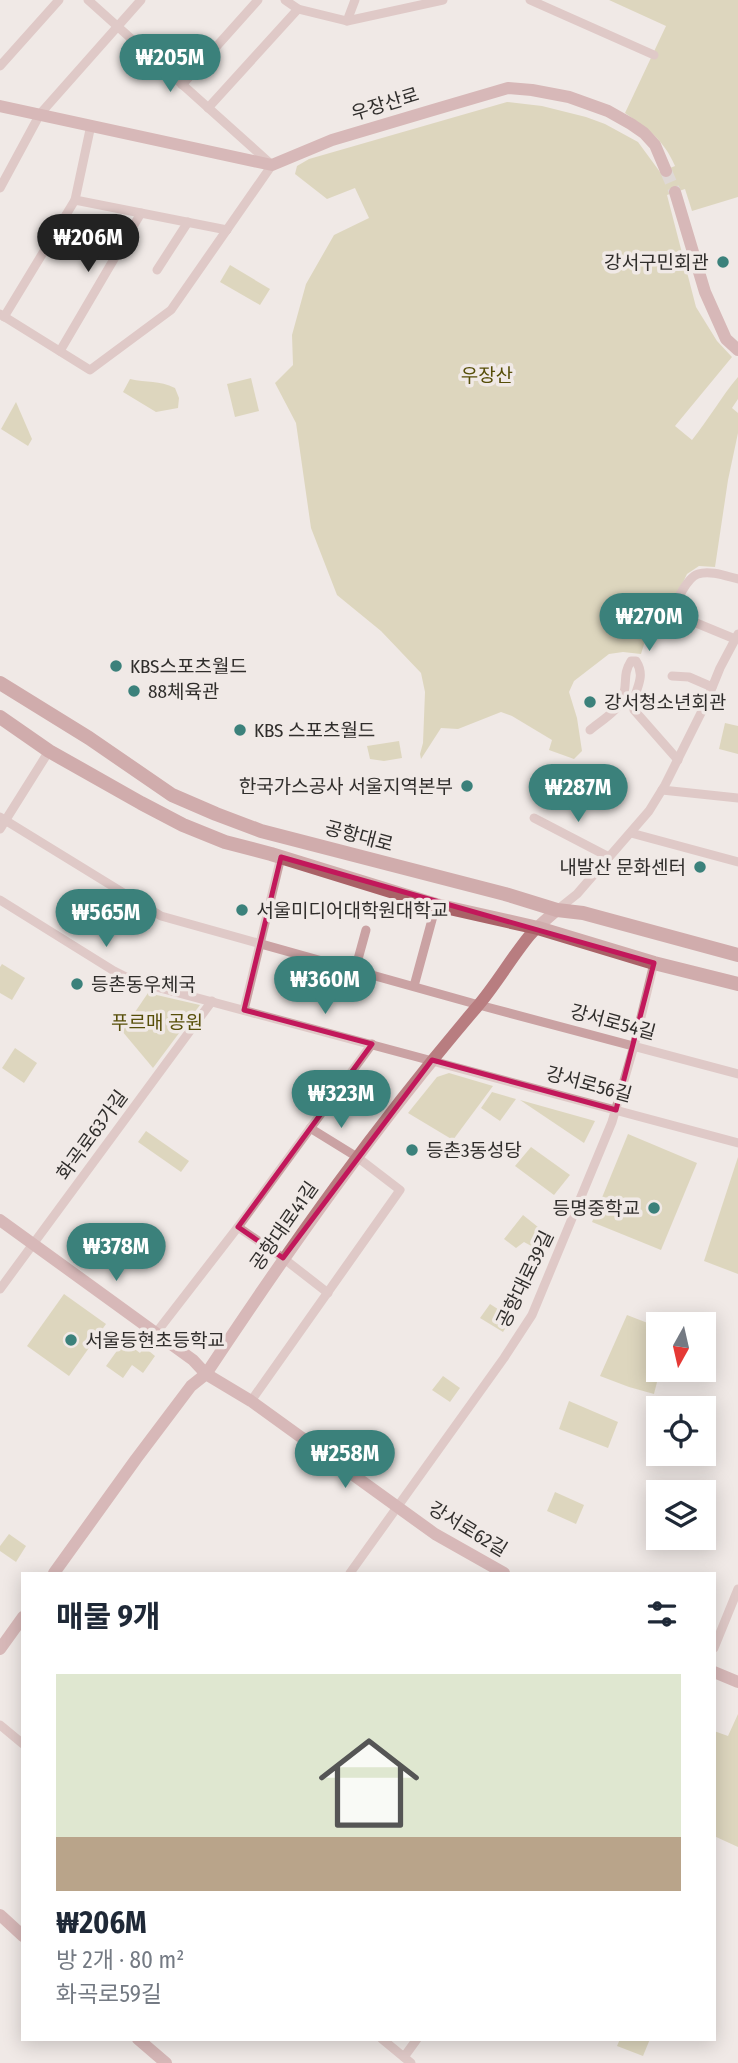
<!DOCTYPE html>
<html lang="ko">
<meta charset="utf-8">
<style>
:root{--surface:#fff;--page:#f2f2f3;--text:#1f2937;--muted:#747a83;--accent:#3b817b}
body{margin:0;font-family:"Fira Sans Condensed","Noto Sans KR",sans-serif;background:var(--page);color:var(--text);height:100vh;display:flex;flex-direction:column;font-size:26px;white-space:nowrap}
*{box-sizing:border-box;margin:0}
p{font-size:23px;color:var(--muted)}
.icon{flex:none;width:38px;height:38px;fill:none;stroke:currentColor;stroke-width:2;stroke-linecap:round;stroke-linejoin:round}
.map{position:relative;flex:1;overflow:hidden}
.panel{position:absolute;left:21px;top:1572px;width:695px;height:469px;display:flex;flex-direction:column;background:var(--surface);border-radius:0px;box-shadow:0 4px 18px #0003}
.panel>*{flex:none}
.needle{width:46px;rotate:188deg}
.tools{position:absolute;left:646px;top:1312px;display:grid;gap:14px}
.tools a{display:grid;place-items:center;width:70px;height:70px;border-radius:0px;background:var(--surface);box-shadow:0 4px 18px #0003;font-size:35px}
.price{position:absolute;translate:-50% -60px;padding:0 16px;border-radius:24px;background:var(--accent);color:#fff;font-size:23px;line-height:46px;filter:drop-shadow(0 2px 4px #0008)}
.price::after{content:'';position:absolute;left:50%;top:42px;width:21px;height:16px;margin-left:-10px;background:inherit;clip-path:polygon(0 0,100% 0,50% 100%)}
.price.on{background:#222;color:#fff}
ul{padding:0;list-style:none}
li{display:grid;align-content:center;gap:14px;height:371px;padding:0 35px}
li span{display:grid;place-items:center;height:217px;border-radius:0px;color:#555}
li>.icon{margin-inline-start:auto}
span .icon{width:126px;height:126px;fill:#fffc;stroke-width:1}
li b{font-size:30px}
h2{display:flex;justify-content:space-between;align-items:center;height:84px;padding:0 35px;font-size:30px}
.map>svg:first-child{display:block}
</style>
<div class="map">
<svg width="738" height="2063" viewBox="0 0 738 2063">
<rect width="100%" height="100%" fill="#f0e9e6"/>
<g fill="#c6bf8f">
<path d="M609 0H738V197L692 211 685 189 667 195 696 307 717 341 732 357 675 426 692 440C709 419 721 397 738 377V399L732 408 738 413V433L728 480 715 567 699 566 687 574 661 628 651 622 641 654 623 652 609 654 574 681 569 692 577 718 582 751 574 759 549 750 552 740 512 716 501 712 458 729 441 728 421 759 420 754 423 743 425 692 421 673 381 631 337 595 311 528 296 423 275 383 293 365 292 335 306 284 334 235 369 218 355 188 327 199 295 174 297 166 309 159 507 102 542 106 586 117 605 124 638 142 660 172 675 166C664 140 648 129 625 113L666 26Z"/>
<path d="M230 265 270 289 260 305 220 282Z"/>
<path d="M251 378 259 411 235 417 227 384Z"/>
<path d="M130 379C147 383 159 380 175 388L179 398 178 408 156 412 123 392Z"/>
<path d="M16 402 32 439 28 446 1 429Z"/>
<path d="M725 723 738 726V754L719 749Z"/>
<path d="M399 741 402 758 384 761 370 759 367 746Z"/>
<path d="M2 964 25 978 12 1000 0 993V967Z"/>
<path d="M148 993 200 1005 153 1068 122 1031Z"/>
<path d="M15 1048 37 1063 24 1083 2 1068Z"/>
<path d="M449 1073 493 1086 453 1140 408 1113 437 1077Z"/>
<path d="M492 1092 516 1099 500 1121 481 1108Z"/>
<path d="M520 1100 595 1121 584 1143Z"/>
<path d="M146 1131 189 1161 181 1172 138 1142Z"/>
<path d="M628 1134 697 1163 661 1250 592 1222Z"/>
<path d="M531 1147 570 1175 554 1195 515 1166Z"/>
<path d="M738 1157V1274L704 1261Z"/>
<path d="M523 1215 538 1227 536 1230 539 1239 535 1248 524 1242 516 1248 504 1239Z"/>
<path d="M64 1294 106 1324 69 1376 27 1346Z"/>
<path d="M490 1304 512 1318 503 1332 480 1318Z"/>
<path d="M627 1315 658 1327V1370H660L654 1394 629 1387 600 1376Z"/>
<path d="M124 1341 140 1353 144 1347 155 1356 143 1373 132 1365 123 1378 106 1366Z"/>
<path d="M443 1376 460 1388 450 1402 432 1390Z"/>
<path d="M569 1401 618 1422 608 1448 559 1429Z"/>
<path d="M555 1492 584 1505 576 1524 547 1511Z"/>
<path d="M9 1534 26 1546 16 1562 0 1551V1546Z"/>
<path d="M738 1714V1847L714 1836V1731L728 1736Z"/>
<path d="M620 2039H650L643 2056 617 2046Z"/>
</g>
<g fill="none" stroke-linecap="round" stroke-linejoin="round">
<path stroke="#cac4c1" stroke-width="12" stroke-dasharray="12 6" stroke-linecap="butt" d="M666 171 675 192"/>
<g stroke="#caa2a3" stroke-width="9">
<path d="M285 0 298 9"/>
<path d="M530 0 654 55"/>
<path d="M347 21 355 0"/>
<path d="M0 66 59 0"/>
<path d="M182 85 258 0"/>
<path d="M208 108 298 9 347 21 443 0"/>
<path d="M0 188 40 114 141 0"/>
<path d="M75 200 91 125"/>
<path d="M157 270 188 222"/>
<path d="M0 314 90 370 171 310 272 165 88 0"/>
<path d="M4 317 75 200 227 230"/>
<path d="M60 351 141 213"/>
<path d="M672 613 735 639"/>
<path d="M663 632C669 618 684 578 698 574 710 570 726 576 738 579"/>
<path d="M672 676 689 677 712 687"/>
<path d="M590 730C602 720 621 710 624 693 627 680 623 674 631 661H636C648 680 631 691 634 710L678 760"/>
<path d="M662 790 738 798"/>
<path d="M0 817 161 916 479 1005 738 1074"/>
<path d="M534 818 609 857"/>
<path d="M0 829 49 751"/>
<path d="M631 833 738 862"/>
<path d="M0 900 114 971 134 981 738 1143"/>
<path d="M557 910 577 894 649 811 665 785 705 705 720 668 738 634"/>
<path d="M355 970 366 930"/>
<path d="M414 986 436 905"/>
<path d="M244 1010 281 857"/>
<path d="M238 1227 372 1044"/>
<path d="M0 1289 212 1001"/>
<path d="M156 1333 238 1227 283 1258 328 1293"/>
<path d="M251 1401 400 1190 357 1157 310 1128"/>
<path d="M350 1573 504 1358 532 1315 612 1122 634 1046 654 963"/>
<path d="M714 1648 738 1589"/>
<path d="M0 1725 23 1744"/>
<path d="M382 2039 411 2063"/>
<path d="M404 2057 417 2039"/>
</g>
<g stroke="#b87d80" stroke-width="12">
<path d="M0 106 272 165 332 140 433 110 508 88 532 90 569 97 608 111 631 124 644 133 655 145 666 171"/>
<path d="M675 192 705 292 726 339 738 350"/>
<path d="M0 1220 193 1360 206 1374 251 1401 435 1534 504 1573"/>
<path d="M54 1573 136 1459 191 1386 206 1374C290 1247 377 1124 476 1008 496 985 511 958 530 935 538 926 548 918 557 910"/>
<path d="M0 1649 23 1617"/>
<path d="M714 1672 738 1682"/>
<path d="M0 1915 23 1936"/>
<path d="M138 2039 166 2063"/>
</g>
<g stroke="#a96267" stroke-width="14">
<path d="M0 683 89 738 172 795 216 814 261 831 505 894 557 910 583 913 738 955"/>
<path d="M0 717 49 751 141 803 183 825 225 842 271 854 436 905 538 928 654 963 738 984"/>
</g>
</g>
<path d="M0 0H738V2063H0ZM281 857 654 963 616 1110 432 1060 283 1258 238 1227 372 1044 244 1010Z" fill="#f0e9e6" fill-opacity=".55" fill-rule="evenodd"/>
<path fill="none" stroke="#c2185b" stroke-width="5" stroke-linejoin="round" d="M281 857 654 963 616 1110 432 1060 283 1258 238 1227 372 1044 244 1010Z"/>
<g fill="#3b817b" stroke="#f0e9e6" stroke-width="2.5">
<circle cx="723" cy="262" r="7"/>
<circle cx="116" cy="666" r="7"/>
<circle cx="134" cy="691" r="7"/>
<circle cx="590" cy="702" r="7"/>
<circle cx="240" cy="730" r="7"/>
<circle cx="467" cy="786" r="7"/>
<circle cx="700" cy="867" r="7"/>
<circle cx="242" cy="910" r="7"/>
<circle cx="77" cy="984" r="7"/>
<circle cx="412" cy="1150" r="7"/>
<circle cx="654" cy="1208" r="7"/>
<circle cx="71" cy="1340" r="7"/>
</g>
<g text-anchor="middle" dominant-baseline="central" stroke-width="7" stroke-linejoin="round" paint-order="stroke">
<g font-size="19" fill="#302e2c" stroke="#f0e9e6">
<text transform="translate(385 104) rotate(-17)">우장산로</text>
<text transform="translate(359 836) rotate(15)">공항대로</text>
<text transform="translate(613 1022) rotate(15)">강서로54길</text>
<text transform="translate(589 1084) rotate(15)">강서로56길</text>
<text transform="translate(92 1135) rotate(-54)">화곡로63가길</text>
<text transform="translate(284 1226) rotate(-55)">공항대로41길</text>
<text transform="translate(525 1279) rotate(-64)">공항대로39길</text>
<text transform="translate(468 1529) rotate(31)">강서로62길</text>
</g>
<g font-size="19" fill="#302e2c" stroke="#f0e9e6" text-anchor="start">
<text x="709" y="262" text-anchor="end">강서구민회관</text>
<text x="130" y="666">KBS스포츠월드</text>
<text x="148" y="691">88체육관</text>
<text x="604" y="702">강서청소년회관</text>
<text x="254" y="730">KBS 스포츠월드</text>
<text x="453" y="786" text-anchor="end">한국가스공사 서울지역본부</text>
<text x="686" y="867" text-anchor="end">내발산 문화센터</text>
<text x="256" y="910">서울미디어대학원대학교</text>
<text x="91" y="984">등촌동우체국</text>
<text x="426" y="1150">등촌3동성당</text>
<text x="640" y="1208" text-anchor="end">등명중학교</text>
<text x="85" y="1340">서울등현초등학교</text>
</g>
<g font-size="19" fill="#564e09" stroke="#f0e9e6">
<text x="487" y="375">우장산</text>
<text x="157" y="1022">푸르매 공원</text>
</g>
</g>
</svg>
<div class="tools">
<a><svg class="needle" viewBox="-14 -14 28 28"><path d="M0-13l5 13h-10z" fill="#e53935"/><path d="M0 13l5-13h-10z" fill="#747a83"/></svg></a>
<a><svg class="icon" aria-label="locate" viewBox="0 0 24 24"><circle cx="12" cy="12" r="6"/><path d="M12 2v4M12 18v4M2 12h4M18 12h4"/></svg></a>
<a><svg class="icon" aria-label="layers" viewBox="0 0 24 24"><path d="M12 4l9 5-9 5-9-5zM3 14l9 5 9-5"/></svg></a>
</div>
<b class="price" style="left:170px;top:94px">₩205M</b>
<b class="price on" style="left:88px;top:274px">₩206M</b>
<b class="price" style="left:649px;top:653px">₩270M</b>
<b class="price" style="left:578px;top:824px">₩287M</b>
<b class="price" style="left:106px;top:949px">₩565M</b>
<b class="price" style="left:325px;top:1016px">₩360M</b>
<b class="price" style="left:341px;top:1130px">₩323M</b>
<b class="price" style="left:116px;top:1283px">₩378M</b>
<b class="price" style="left:345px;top:1490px">₩258M</b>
<section class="panel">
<h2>매물 9개<svg class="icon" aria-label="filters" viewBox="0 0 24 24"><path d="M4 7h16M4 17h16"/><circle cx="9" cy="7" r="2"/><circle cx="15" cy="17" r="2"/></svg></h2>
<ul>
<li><span style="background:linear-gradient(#dfe7d0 75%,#b9a48a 0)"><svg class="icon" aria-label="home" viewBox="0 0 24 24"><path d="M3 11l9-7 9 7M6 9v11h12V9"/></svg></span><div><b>₩206M</b><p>방 2개 · 80 m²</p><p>화곡로59길</p></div></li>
</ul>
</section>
</div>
